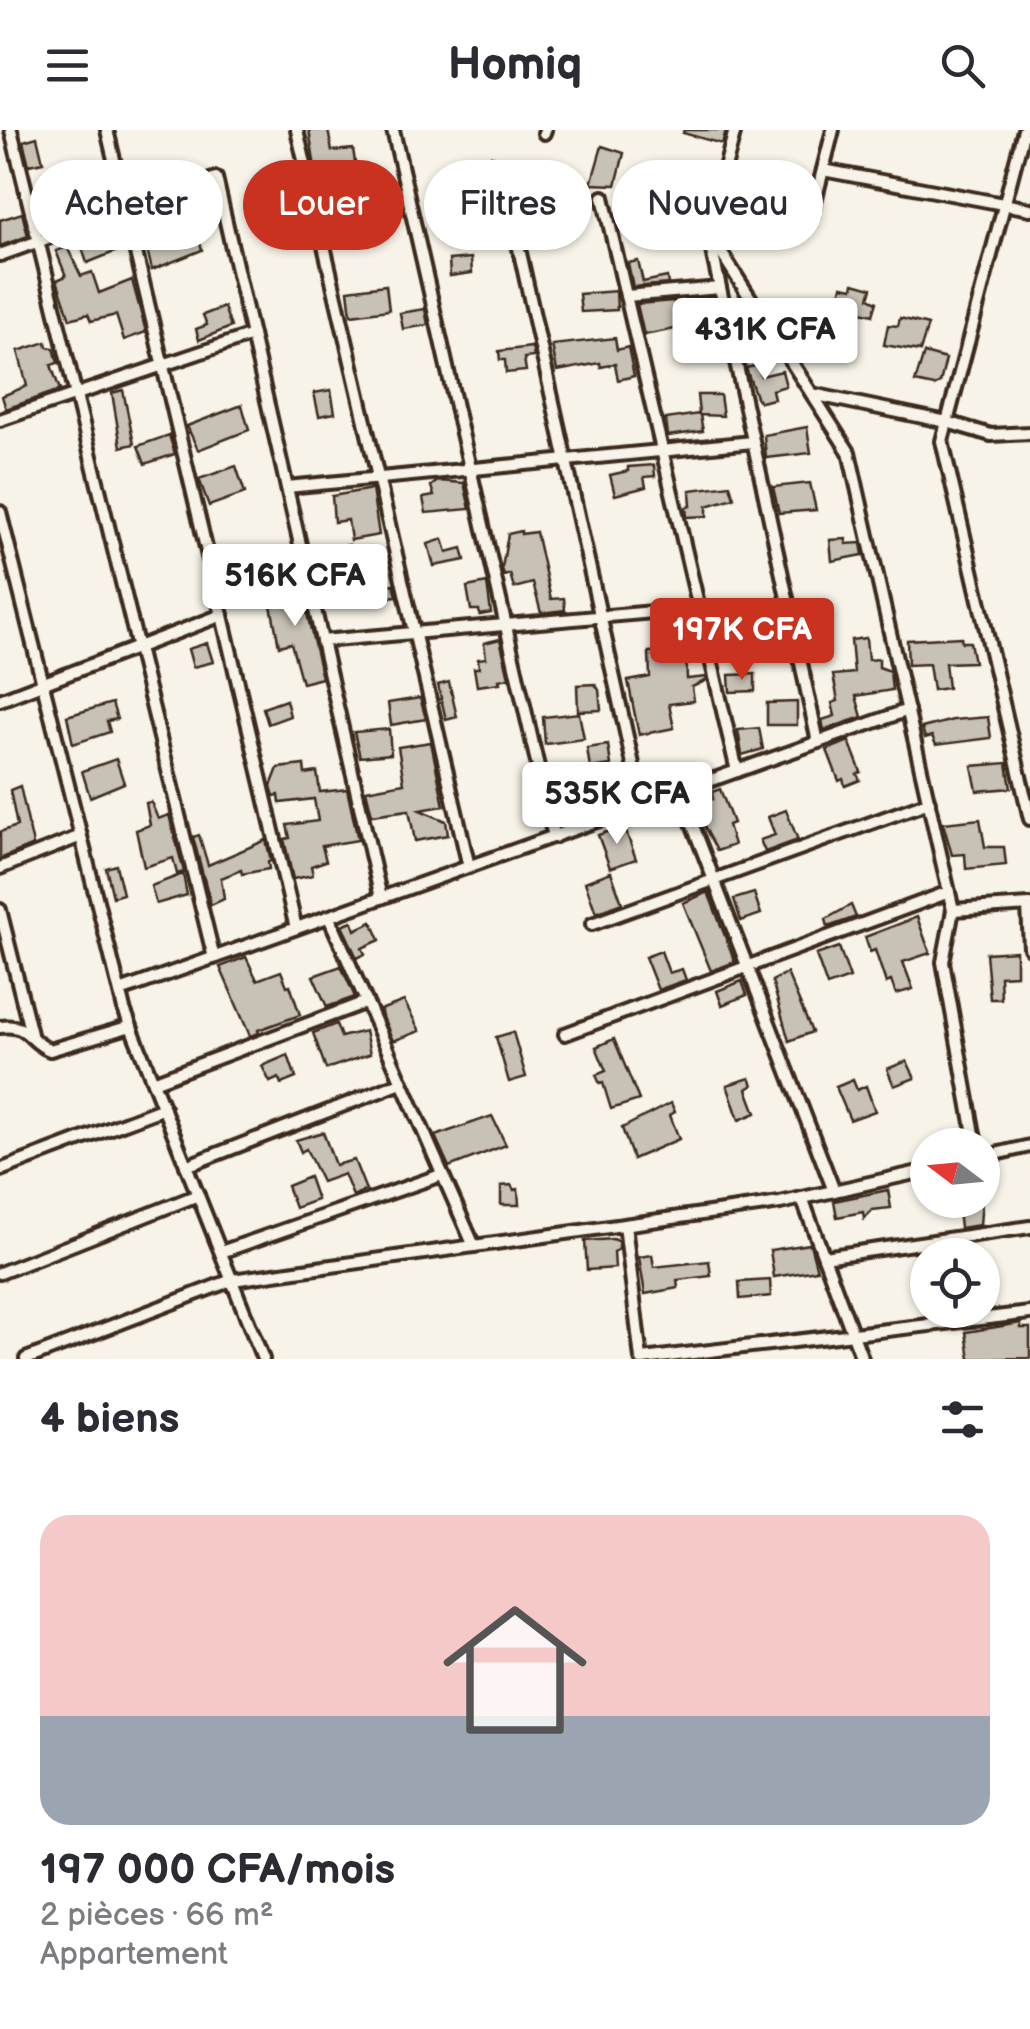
<!DOCTYPE html>
<html lang="fr">
<meta charset="utf-8">
<style>
:root{--surface:#fff;--page:#f7f7f7;--text:#2b2b33;--muted:#7c7c81;--line:#e1e1e2;--accent:#c8321e}
body{margin:0;font-family:"Balsamiq Sans",sans-serif;background:var(--page);color:var(--text);height:100vh;display:flex;flex-direction:column;font-size:38px;white-space:nowrap}
*{box-sizing:border-box;margin:0}
p{font-size:32px;color:var(--muted)}
.icon{flex:none;width:55px;height:55px;fill:none;stroke:currentColor;stroke-width:2;stroke-linecap:round;stroke-linejoin:round}
.map{position:relative;height:1229px;overflow:hidden}
.sheet{display:flex;flex-direction:column;background:var(--surface);flex:1}
.sheet>*{flex:none}
.banner{position:absolute;left:30px;top:30px;width:970px;height:90px;display:flex;gap:20px}
.needle{width:65px;rotate:286deg}
.fabs{position:absolute;left:910px;top:998px;display:grid;gap:20px}
.fabs a{display:grid;place-items:center;width:90px;height:90px;border-radius:50%;background:var(--surface);box-shadow:0 2px 8px #0004;font-size:50px}
.price{position:absolute;translate:-50% -85px;padding:0 22px;border-radius:10px;background:#fff;color:#222;font-size:32px;line-height:65px;filter:drop-shadow(0 2px 5px #0008)}
.price::after{content:'';position:absolute;left:50%;top:60px;width:30px;height:22px;margin-left:-15px;background:inherit;clip-path:polygon(0 0,100% 0,50% 100%)}
.price.active{background:var(--accent);color:#fff}
ul{padding:0;list-style:none}
li{display:grid;align-content:center;gap:20px;height:530px;padding:0 40px}
li+li{border-top:2px solid var(--line)}
li span{display:grid;place-items:center;height:310px;border-radius:30px;color:#555}
li>.icon{margin-inline-start:auto}
span .icon{width:180px;height:180px;fill:#fffc;stroke-width:1}
li b{font-size:42px}
h2{display:flex;justify-content:space-between;align-items:center;height:120px;padding:0 40px;font-size:42px}
.pill{padding:0 35px;border-radius:45px;background:var(--surface);box-shadow:0 2px 8px #0004;font-size:35px;line-height:90px}
.pill.active{background:var(--accent);color:#fff}
header{display:flex;justify-content:space-between;align-items:center;height:130px;padding:0 40px;background:var(--surface);font-size:45px;font-weight:600}
.map>svg:first-child{display:block}
</style>
<header><svg class="icon" aria-label="menu" viewBox="0 0 24 24"><path d="M4 6h16M4 12h16M4 18h16"/></svg>Homiq<svg class="icon" aria-label="search" viewBox="0 0 24 24"><circle cx="10" cy="10" r="6"/><path d="M15 15l6 6"/></svg></header>
<div class="map">
<svg width="1030" height="1229" viewBox="0 0 1030 1229">
<rect width="100%" height="100%" fill="#f7f3e8"/>
<filter id="ink" filterUnits="userSpaceOnUse"><feTurbulence type="fractalNoise" baseFrequency=".01" numOctaves="2"/><feDisplacementMap in="SourceGraphic" scale="20" xChannelSelector="R" yChannelSelector="G"/><feConvolveMatrix kernelMatrix="1 2 1 2 8 2 1 2 1" color-interpolation-filters="sRGB"/></filter>
<g filter="url(#ink)">
<g fill="#c8c1b6" stroke="#3b2a1e" stroke-width="2.5">
<path d="M309 0H328L332 21 353 19 357 45 327 48 325 36 315 38Z"/>
<path d="M684 0H726L722 14 683 3Z"/>
<path d="M37 7 43 32 29 35 23 11Z"/>
<path d="M602 16 624 23 616 55 591 54Z"/>
<path d="M491 26 515 32 510 50 485 45Z"/>
<path d="M109 56 115 75 74 89 70 78 78 75 75 66Z"/>
<path d="M369 79 372 97 346 101 344 83Z"/>
<path d="M22 83 28 106 0 116V90Z"/>
<path d="M115 96 122 119 87 133 80 112Z"/>
<path d="M178 96 181 102 196 98 202 120 152 140 145 111 167 105 166 101Z"/>
<path d="M67 117 81 146 92 142 99 163 132 150 146 202 124 210 116 185 91 191 88 184 70 189 57 150 66 146 56 121Z"/>
<path d="M471 128 472 143 450 146 449 130Z"/>
<path d="M638 131 643 152 667 147 668 154 633 157 628 133Z"/>
<path d="M854 153 872 158 869 168 877 172 873 185 837 176 842 156 853 158Z"/>
<path d="M386 155 389 180 351 185 348 160Z"/>
<path d="M616 161 617 180 581 182 579 164Z"/>
<path d="M674 171 680 198 644 205 637 174Z"/>
<path d="M224 177 231 197 199 210 196 199 207 195 203 185Z"/>
<path d="M425 179 428 195 403 199 400 183Z"/>
<path d="M900 188 928 195 920 221 884 215 888 195 898 196Z"/>
<path d="M699 200 701 224 689 226 682 203Z"/>
<path d="M615 208 617 220 628 217 634 246 618 250 615 234 601 237 600 233 557 241 552 215Z"/>
<path d="M46 212 47 217 54 218 58 233 51 235 60 260 6 279 2 266 27 256 18 221Z"/>
<path d="M532 217 534 227 524 228 526 241 506 243 505 230H500L499 221Z"/>
<path d="M924 223 946 229 940 253 934 256 915 252Z"/>
<path d="M759 235 761 246 782 241 786 256 772 260 774 269 760 272 756 267 746 238Z"/>
<path d="M123 260 134 314 121 317 112 263Z"/>
<path d="M331 260 335 283 319 286 314 263Z"/>
<path d="M697 265H720L723 286 700 285 703 301 668 306 666 289 699 284Z"/>
<path d="M242 275 249 300 198 320 187 296Z"/>
<path d="M807 297 811 323 766 328 764 305Z"/>
<path d="M169 305 175 324 145 334 138 316Z"/>
<path d="M654 335 655 346 644 347 646 357 615 365 610 345 628 341V337Z"/>
<path d="M236 336 245 363 209 376 199 349Z"/>
<path d="M438 351 464 353 470 379 426 383 423 368 434 366 431 356Z"/>
<path d="M810 353 816 380 779 383 773 357Z"/>
<path d="M730 355 734 368 707 376V386L687 387 686 377 691 376 690 360Z"/>
<path d="M372 359 379 405 351 410 348 390 334 392 332 366Z"/>
<path d="M521 401V404L536 402 551 469 564 468 565 480 541 483 533 453 514 458 510 444 504 446 502 438 508 404Z"/>
<path d="M443 409 447 422 462 418 465 430 434 436 428 414Z"/>
<path d="M846 409V414L861 413 863 425 832 431 830 410Z"/>
<path d="M349 415 357 445 317 448 312 421Z"/>
<path d="M299 449 322 548 302 553 291 513 279 516 268 460 294 457 292 450Z"/>
<path d="M487 453 491 483 480 485 479 480H471L467 457Z"/>
<path d="M394 454 397 466 365 470 364 458Z"/>
<path d="M757 499H780V530L757 529Z"/>
<path d="M961 507 962 512H970L974 532 945 533 948 558 933 560 929 534 908 535 907 510Z"/>
<path d="M866 508 868 530 879 529V537L890 541 892 560 856 566 862 587 824 600 822 590 835 586 832 573 838 571 833 545 854 543 851 510Z"/>
<path d="M500 509 509 548 499 550 500 553 477 556 474 538H479L478 529 486 528 484 513Z"/>
<path d="M207 513 213 532 193 537 188 519Z"/>
<path d="M686 520 687 549 706 547 707 550 692 557 694 571 669 574 674 598 639 605 628 551 650 547 649 522Z"/>
<path d="M755 544V561L730 562 729 545Z"/>
<path d="M449 552 457 587 446 590 438 555Z"/>
<path d="M595 554 599 560 601 580 578 581 577 555Z"/>
<path d="M420 568 426 589 391 595 388 573Z"/>
<path d="M286 570 290 586 268 594 263 578Z"/>
<path d="M797 572V595H767V573Z"/>
<path d="M112 573 117 589 107 591 110 602 73 614 67 586Z"/>
<path d="M579 583 584 609 545 614 543 587Z"/>
<path d="M988 587 991 608 936 615 932 606 925 608 922 598 953 590Z"/>
<path d="M759 598 763 619 742 625 738 600Z"/>
<path d="M389 599 391 624 360 627 354 602Z"/>
<path d="M849 611 861 642 857 644 860 650 845 656 843 649 839 651 827 620Z"/>
<path d="M431 612 444 676 420 680 446 691 448 705 415 711 409 680 372 685 366 660 404 653 398 617Z"/>
<path d="M608 615 611 635 590 638 587 618Z"/>
<path d="M116 629 124 653 90 667 82 641Z"/>
<path d="M1007 633 1011 658 977 661 972 636Z"/>
<path d="M304 635 305 644 317 642 320 662 347 659 358 710 322 716 326 731 311 736 313 745 293 749 284 709 290 708 287 695 318 691 314 669 280 673 279 665 274 666 271 656 278 638Z"/>
<path d="M588 638 592 662 554 668 549 642Z"/>
<path d="M20 656 33 715 0 729V702L17 696 10 660Z"/>
<path d="M720 659 733 693 728 695 734 715 717 721 697 682 703 680 702 672 713 669 712 662Z"/>
<path d="M151 672 158 689 169 685 184 742 177 744 173 728 144 737 136 700 150 695 146 673Z"/>
<path d="M786 680 798 710 765 722 760 710 775 705 768 687Z"/>
<path d="M980 689 985 717H1004L1006 735 966 739 965 724 952 725 943 693Z"/>
<path d="M624 696 636 729 610 738 598 705Z"/>
<path d="M199 705 208 735 266 710 271 731 268 732 269 739 242 744 241 740 221 748 224 769 211 775 193 707Z"/>
<path d="M116 735 123 764 113 767 106 738Z"/>
<path d="M611 742 622 773 596 783 585 752Z"/>
<path d="M183 744 187 765 156 774 151 756Z"/>
<path d="M708 762 735 832 711 841 683 773Z"/>
<path d="M754 763 761 784 741 791 734 769Z"/>
<path d="M851 775 856 787 828 797 826 789Z"/>
<path d="M917 787 930 823 903 832 913 859 896 864 891 851 886 853 875 820 870 822 865 807Z"/>
<path d="M352 791 355 800 372 792 380 810 362 818 365 824 357 828 342 795Z"/>
<path d="M839 817 850 848 827 856 816 825Z"/>
<path d="M661 821 669 843 682 839 686 850 658 860 645 827Z"/>
<path d="M1016 821V845L1000 846 1001 869H990L986 823Z"/>
<path d="M246 827 257 850 281 841 287 856 290 855 300 885 258 900 259 903 250 906 220 837Z"/>
<path d="M341 836 355 867 327 877 313 846Z"/>
<path d="M787 843 812 902 789 911 772 851Z"/>
<path d="M742 851 747 865 722 875 717 861Z"/>
<path d="M404 871 420 901 393 911 380 880Z"/>
<path d="M336 894 341 907 365 901 370 924 326 939 313 903Z"/>
<path d="M513 902 526 947 509 952 496 907Z"/>
<path d="M614 909 639 970 611 979 603 953 600 954 596 945 606 941 596 917Z"/>
<path d="M288 925 296 948 281 954 279 948 270 952 262 936Z"/>
<path d="M907 931 915 948 894 956 887 939Z"/>
<path d="M750 948 753 955 747 959 756 983 739 990 727 955Z"/>
<path d="M853 950 857 960 866 956 875 981 850 990 836 957Z"/>
<path d="M671 973 675 982 670 985 679 1009 633 1029 622 998Z"/>
<path d="M492 986 506 1015 449 1037 435 1006Z"/>
<path d="M323 1002 335 1035 354 1030 366 1060 353 1066 344 1044 322 1052 306 1019 301 1022 296 1010Z"/>
<path d="M309 1047 317 1070 295 1078 287 1056Z"/>
<path d="M511 1055 514 1060 518 1059 519 1075H501V1056Z"/>
<path d="M888 1060 891 1078 872 1080 864 1089 863 1082 837 1087 834 1071Z"/>
<path d="M982 1070 980 1095 960 1098 957 1072Z"/>
<path d="M613 1109 618 1111 619 1119 614 1122 615 1138 587 1140 585 1111Z"/>
<path d="M810 1114 817 1140 774 1147 770 1120Z"/>
<path d="M652 1125 654 1137 709 1131 711 1146 677 1150 678 1158 645 1164 639 1127Z"/>
<path d="M770 1150 771 1166 740 1169 739 1152Z"/>
<path d="M1021 1193V1198H1030V1228L970 1229 966 1202Z"/>
</g>
<g fill="none" stroke-linecap="round" stroke-linejoin="round">
<defs>
<g id="minor">
<path d="M11 0 214 828"/>
<path d="M107 0 296 798"/>
<path d="M297 0 469 737"/>
<path d="M393 0 554 707"/>
<path d="M735 0 708 102 818 612"/>
<path d="M1024 0 942 311 1030 689"/>
<path d="M544 3 545 0"/>
<path d="M823 40 1030 79"/>
<path d="M507 64 642 675"/>
<path d="M603 67 737 641"/>
<path d="M811 87 833 0"/>
<path d="M708 102 849 322 953 780 943 832 976 1015"/>
<path d="M0 125 216 48 381 768"/>
<path d="M626 166 720 158"/>
<path d="M812 264 947 292 991 305 1030 303"/>
<path d="M0 290 252 205"/>
<path d="M287 357 753 312"/>
<path d="M0 382 124 879 263 1229"/>
<path d="M322 511 699 478"/>
<path d="M0 570 222 485"/>
<path d="M680 662 834 1061"/>
<path d="M0 738 81 706"/>
<path d="M1028 776 1030 818"/>
<path d="M0 780 31 904"/>
<path d="M953 780 1030 775"/>
<path d="M329 787 474 1116"/>
<path d="M592 794 929 672"/>
<path d="M120 861 908 580"/>
<path d="M0 897C30 893 28 912 50 920L131 896"/>
<path d="M565 904 949 762"/>
<path d="M153 952 366 872"/>
<path d="M982 1027 1030 1016"/>
<path d="M186 1036 401 953"/>
<path d="M0 1040 164 978"/>
<path d="M802 1068 862 1229"/>
<path d="M625 1095 641 1229"/>
<path d="M221 1122 441 1045"/>
<path d="M824 1127 1030 1097"/>
<path d="M0 1143 198 1065"/>
<path d="M26 1229 232 1150 780 1073 928 1040"/>
<path d="M643 1229 1030 1183"/>
</g>
</defs>
<use href="#minor" stroke="#3b2a1e" stroke-width="18"/>
<use href="#minor" stroke="#f7f3e8" stroke-width="10"/>
</g>
</g>
</svg>
<div class="fabs">
<a><svg class="needle" viewBox="-14 -14 28 28"><path d="M0-13l5 13h-10z" fill="#e53935"/><path d="M0 13l5-13h-10z" fill="#7c7c81"/></svg></a>
<a><svg class="icon" aria-label="locate" viewBox="0 0 24 24"><circle cx="12" cy="12" r="6"/><path d="M12 2v4M12 18v4M2 12h4M18 12h4"/></svg></a>
</div>
<b class="price" style="left:765px;top:253px">431K CFA</b>
<b class="price" style="left:295px;top:499px">516K CFA</b>
<b class="price active" style="left:742px;top:553px">197K CFA</b>
<b class="price" style="left:617px;top:717px">535K CFA</b>
<div class="banner">
<a class="pill">Acheter</a>
<a class="pill active">Louer</a>
<a class="pill">Filtres</a>
<a class="pill">Nouveau</a>
</div>
</div>
<section class="sheet">
<h2>4 biens<svg class="icon" aria-label="filters" viewBox="0 0 24 24"><path d="M4 7h16M4 17h16"/><circle cx="9" cy="7" r="2"/><circle cx="15" cy="17" r="2"/></svg></h2>
<ul>
<li><span style="background:linear-gradient(#f6c9c9 65%,#9aa5b1 0)"><svg class="icon" aria-label="home" viewBox="0 0 24 24"><path d="M3 11l9-7 9 7M6 9v11h12V9"/></svg></span><div><b>197 000 CFA/mois</b><p>2 pièces · 66 m²</p><p>Appartement</p></div></li>
</ul>
</section>
